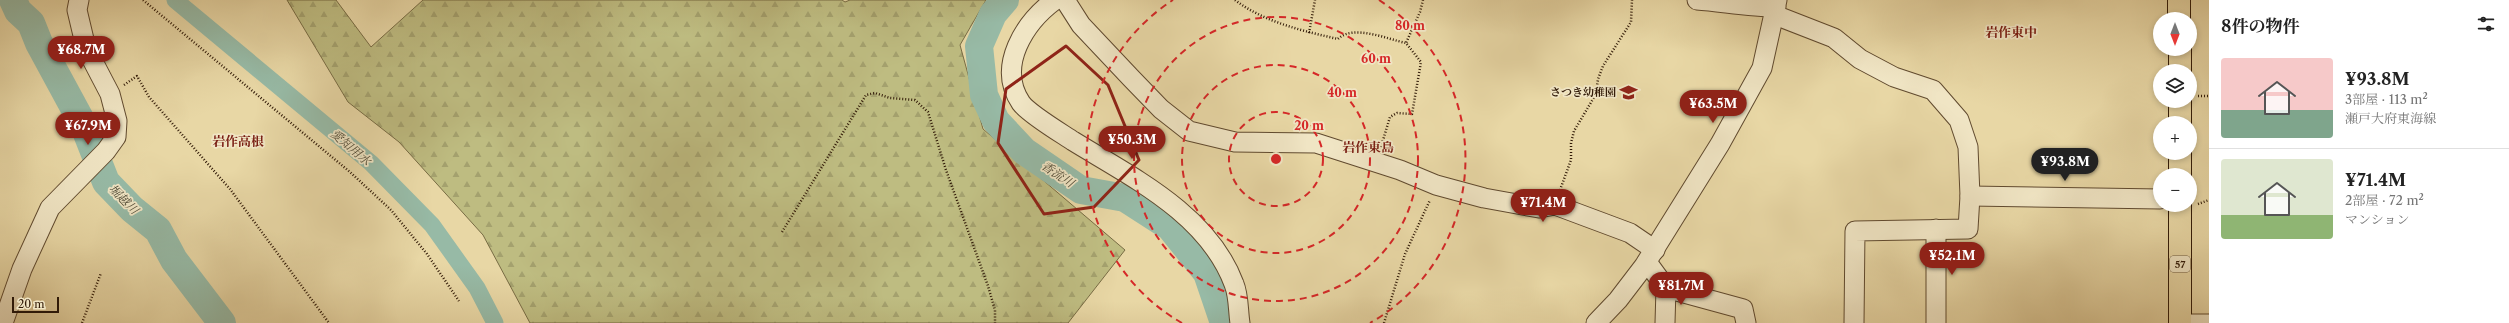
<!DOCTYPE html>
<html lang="ja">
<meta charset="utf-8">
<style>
:root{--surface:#fff;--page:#f6f6f6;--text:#222;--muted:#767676;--line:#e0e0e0;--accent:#8f2418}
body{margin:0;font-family:"Libre Caslon Text","Noto Serif JP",serif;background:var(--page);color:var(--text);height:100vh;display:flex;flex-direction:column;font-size:15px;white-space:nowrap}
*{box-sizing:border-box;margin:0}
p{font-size:13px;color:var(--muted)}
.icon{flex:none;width:22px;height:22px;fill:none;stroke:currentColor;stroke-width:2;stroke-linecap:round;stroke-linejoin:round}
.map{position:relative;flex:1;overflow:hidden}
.sheet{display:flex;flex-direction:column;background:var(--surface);width:300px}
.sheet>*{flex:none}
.needle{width:26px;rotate:180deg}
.fabs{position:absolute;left:2153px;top:12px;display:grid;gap:8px}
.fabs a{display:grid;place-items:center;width:44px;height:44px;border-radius:50%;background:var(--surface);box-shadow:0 2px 6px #0003;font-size:20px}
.scale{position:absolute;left:12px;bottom:10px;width:47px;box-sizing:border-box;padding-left:4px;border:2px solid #321b08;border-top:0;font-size:11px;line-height:14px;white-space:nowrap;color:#321b08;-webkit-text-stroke:3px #f0e5c4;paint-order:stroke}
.price{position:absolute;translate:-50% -34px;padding:0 9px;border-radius:14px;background:var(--accent);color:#fff;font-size:13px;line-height:26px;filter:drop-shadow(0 1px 2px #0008)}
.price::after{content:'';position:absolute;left:50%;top:24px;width:12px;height:9px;margin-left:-6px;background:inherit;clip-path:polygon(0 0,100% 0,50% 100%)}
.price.current{background:#222;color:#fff}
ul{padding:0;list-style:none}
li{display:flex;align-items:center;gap:12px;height:100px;padding:0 12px}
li+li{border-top:1px solid var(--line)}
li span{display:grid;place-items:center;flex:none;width:112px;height:80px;border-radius:4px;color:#555}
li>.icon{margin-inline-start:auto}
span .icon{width:48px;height:48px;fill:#fffc;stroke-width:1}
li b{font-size:17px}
h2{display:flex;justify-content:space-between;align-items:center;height:48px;padding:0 12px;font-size:17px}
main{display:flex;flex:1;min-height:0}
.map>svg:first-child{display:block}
</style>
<main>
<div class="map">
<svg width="2209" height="323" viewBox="0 0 2209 323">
<defs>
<pattern id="forest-firs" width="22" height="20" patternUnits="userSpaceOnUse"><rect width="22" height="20" fill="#bebc81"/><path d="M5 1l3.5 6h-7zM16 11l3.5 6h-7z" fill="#a4a16e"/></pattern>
</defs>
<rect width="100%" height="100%" fill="#e8d7a5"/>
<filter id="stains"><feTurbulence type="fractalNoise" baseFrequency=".005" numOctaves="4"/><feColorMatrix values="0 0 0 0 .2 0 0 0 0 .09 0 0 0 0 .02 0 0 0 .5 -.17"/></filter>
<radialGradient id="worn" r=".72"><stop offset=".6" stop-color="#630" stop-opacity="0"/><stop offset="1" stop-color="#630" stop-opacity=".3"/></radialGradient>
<path fill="url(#forest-firs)" stroke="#786c44" d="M287 0H336L371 47 423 0H842L845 2 850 0H986L960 45 983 129 1125 250 1068 323H530L483 235 399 142 348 102Z"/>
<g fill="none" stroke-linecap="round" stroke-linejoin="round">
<path stroke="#97baa6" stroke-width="17" d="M175 0 371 163 432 225 477 288 495 323"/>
<g stroke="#97baa6" stroke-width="28">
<path d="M13 0 18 11 31 23 39 43 84 126 106 182 132 209 158 230 174 260 222 323"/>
<path d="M1005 0 993 14 979 46 984 95 996 121 1024 151 1081 190 1125 198 1170 227 1207 273 1224 323"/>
</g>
<defs>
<path id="lane" d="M2180 319H2209"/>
<g id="street">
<path d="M1055 0C1025 22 996 66 1021 103 1029 114 1061 133 1073 141 1133 178 1208 214 1234 284 1239 296 1238 311 1240 323"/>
<path d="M1065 0 1081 25 1131 78 1161 109 1189 131 1235 142 1316 143 1400 170 1436 185 1484 198 1539 208 1555 205 1630 233 1655 250"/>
<path d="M1697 0C1723 2 1750 7 1776 7"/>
<path d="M1775 15 1834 38 1860 59 1894 77 1933 90 1959 120 1968 147 1970 196 1968 229 1855 231 1854 323"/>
<path d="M1970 196 2160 199"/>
<path d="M1936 229V323"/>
<path d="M1647 262 1666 288 1665 323"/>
<path d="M1666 288 1743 309 1746 323"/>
<path d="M3 323 22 269 50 208 106 151 116 137 117 121 110 94 86 48 77 10 79 0"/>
<path d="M1596 323 1618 300 1644 266 1720 144 1762 68 1777 0"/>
</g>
<g id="primary">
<path d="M2179 0V19"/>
<path d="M2180 49V71"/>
<path d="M2180 123V101"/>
<path d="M2180 175V153"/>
<path d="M2180 205V323"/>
</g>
</defs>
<use href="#lane" stroke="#604a2f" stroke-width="11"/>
<use href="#street" stroke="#604a2f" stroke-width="21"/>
<use href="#primary" stroke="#321b08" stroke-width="24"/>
<g stroke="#321b08" stroke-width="2.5" stroke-dasharray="1 2" stroke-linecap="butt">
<path d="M143 0 350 172 391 210 427 254 459 301"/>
<path d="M1235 0C1264 22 1303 31 1338 39 1353 24 1387 39 1406 43"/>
<path d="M1309 33 1315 0"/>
<path d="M124 85 137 76 149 97 230 189 329 323"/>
<path d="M2198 96H2209"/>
<path d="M1381 147 1390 117 1397 113 1412 114 1421 62 1406 43 1420 12 1423 0"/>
<path d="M1560 190 1571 160V143L1574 131 1596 94 1598 79 1603 66 1631 22 1632 0"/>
<path d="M2198 204 2209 200"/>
<path d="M782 232 866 95 875 93 890 98 915 100 928 112 946 170 988 286 995 310V323"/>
<path d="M82 323 101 273"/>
<path d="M1384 323 1405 254 1430 200"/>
</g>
<use href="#lane" stroke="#f0e5c4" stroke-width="9"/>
<use href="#street" stroke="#f0e5c4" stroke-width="19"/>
<use href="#primary" stroke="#e8d7a5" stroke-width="22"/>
</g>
<path fill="none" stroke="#8f2418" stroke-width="3" stroke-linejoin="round" d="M1066 46 1108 85 1139 160 1094 207 1044 214 998 143 1006 89Z"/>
<g fill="none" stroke="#d62828" stroke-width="2" stroke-dasharray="7 5">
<circle cx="1276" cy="159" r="47"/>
<circle cx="1276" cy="159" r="94"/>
<circle cx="1276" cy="159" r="142"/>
<path d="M1182 323A189 189 0 0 1 1173 0M1379 0A189 189 0 0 1 1370 323"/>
</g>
<defs>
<symbol id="school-bare" viewBox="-9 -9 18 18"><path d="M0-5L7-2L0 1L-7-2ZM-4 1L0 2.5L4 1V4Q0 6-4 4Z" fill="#8f2418" stroke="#f0e5c4" stroke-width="2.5" paint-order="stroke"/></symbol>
</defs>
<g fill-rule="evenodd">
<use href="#school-bare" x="1616" y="80" width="25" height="25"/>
</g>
<g text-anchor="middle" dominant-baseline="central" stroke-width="3.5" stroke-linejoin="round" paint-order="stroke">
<rect fill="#f0e5c4" stroke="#6b5840" stroke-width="1" x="2170" y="256" width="20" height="16" rx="3"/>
<g font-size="10" font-weight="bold" fill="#321b08">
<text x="2180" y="264">57</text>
</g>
<g font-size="11" font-weight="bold" fill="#321b08" stroke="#f0e5c4" text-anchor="end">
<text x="1616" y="92">さつき幼稚園</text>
</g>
<g font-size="12" font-style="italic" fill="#504b37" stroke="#f0e5c4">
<text transform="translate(351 147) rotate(40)">愛知用水</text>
<text transform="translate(1058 174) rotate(34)">香流川</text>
<text transform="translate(124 199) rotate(45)">堀越川</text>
</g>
<g font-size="13" font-weight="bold" fill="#7a1f14" stroke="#f0e5c4">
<text x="2011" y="32">岩作東中</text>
<text x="238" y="141">岩作高根</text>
<text x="1368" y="147">岩作東島</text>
</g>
</g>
<circle cx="1276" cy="159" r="6" fill="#d62828" stroke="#f0e5c4" stroke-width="2"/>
<g font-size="12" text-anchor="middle" font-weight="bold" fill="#d62828" stroke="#f0e5c4" stroke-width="3.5" stroke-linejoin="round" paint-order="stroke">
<text x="1410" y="30">80 m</text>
<text x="1376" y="63">60 m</text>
<text x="1342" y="97">40 m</text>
<text x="1309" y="130">20 m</text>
</g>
<rect width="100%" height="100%" filter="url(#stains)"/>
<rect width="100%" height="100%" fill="url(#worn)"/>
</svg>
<div class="fabs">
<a><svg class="needle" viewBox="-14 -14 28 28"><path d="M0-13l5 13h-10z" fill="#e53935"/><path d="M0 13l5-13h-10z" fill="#767676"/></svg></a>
<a><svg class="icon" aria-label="layers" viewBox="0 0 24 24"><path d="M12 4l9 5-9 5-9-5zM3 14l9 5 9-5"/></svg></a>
<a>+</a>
<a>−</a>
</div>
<div class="scale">20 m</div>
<b class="price" style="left:81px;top:70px">¥68.7M</b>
<b class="price" style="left:1713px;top:124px">¥63.5M</b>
<b class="price" style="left:88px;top:146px">¥67.9M</b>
<b class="price" style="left:1132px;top:160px">¥50.3M</b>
<b class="price current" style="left:2065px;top:182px">¥93.8M</b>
<b class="price" style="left:1543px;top:223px">¥71.4M</b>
<b class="price" style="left:1952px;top:276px">¥52.1M</b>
<b class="price" style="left:1681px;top:306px">¥81.7M</b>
</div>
<section class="sheet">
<h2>8件の物件<svg class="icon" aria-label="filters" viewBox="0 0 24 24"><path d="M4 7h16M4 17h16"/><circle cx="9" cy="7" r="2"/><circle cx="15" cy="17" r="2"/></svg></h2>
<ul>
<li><span style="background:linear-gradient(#f6c9c9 65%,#7fa58c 0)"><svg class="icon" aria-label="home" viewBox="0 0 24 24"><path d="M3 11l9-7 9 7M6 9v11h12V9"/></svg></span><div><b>¥93.8M</b><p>3部屋 · 113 m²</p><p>瀬戸大府東海線</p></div></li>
<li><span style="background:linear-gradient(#dfe7d0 70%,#8fb573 0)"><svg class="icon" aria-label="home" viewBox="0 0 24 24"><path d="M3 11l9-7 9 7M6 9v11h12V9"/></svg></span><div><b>¥71.4M</b><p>2部屋 · 72 m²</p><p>マンション</p></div></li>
</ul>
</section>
</main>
